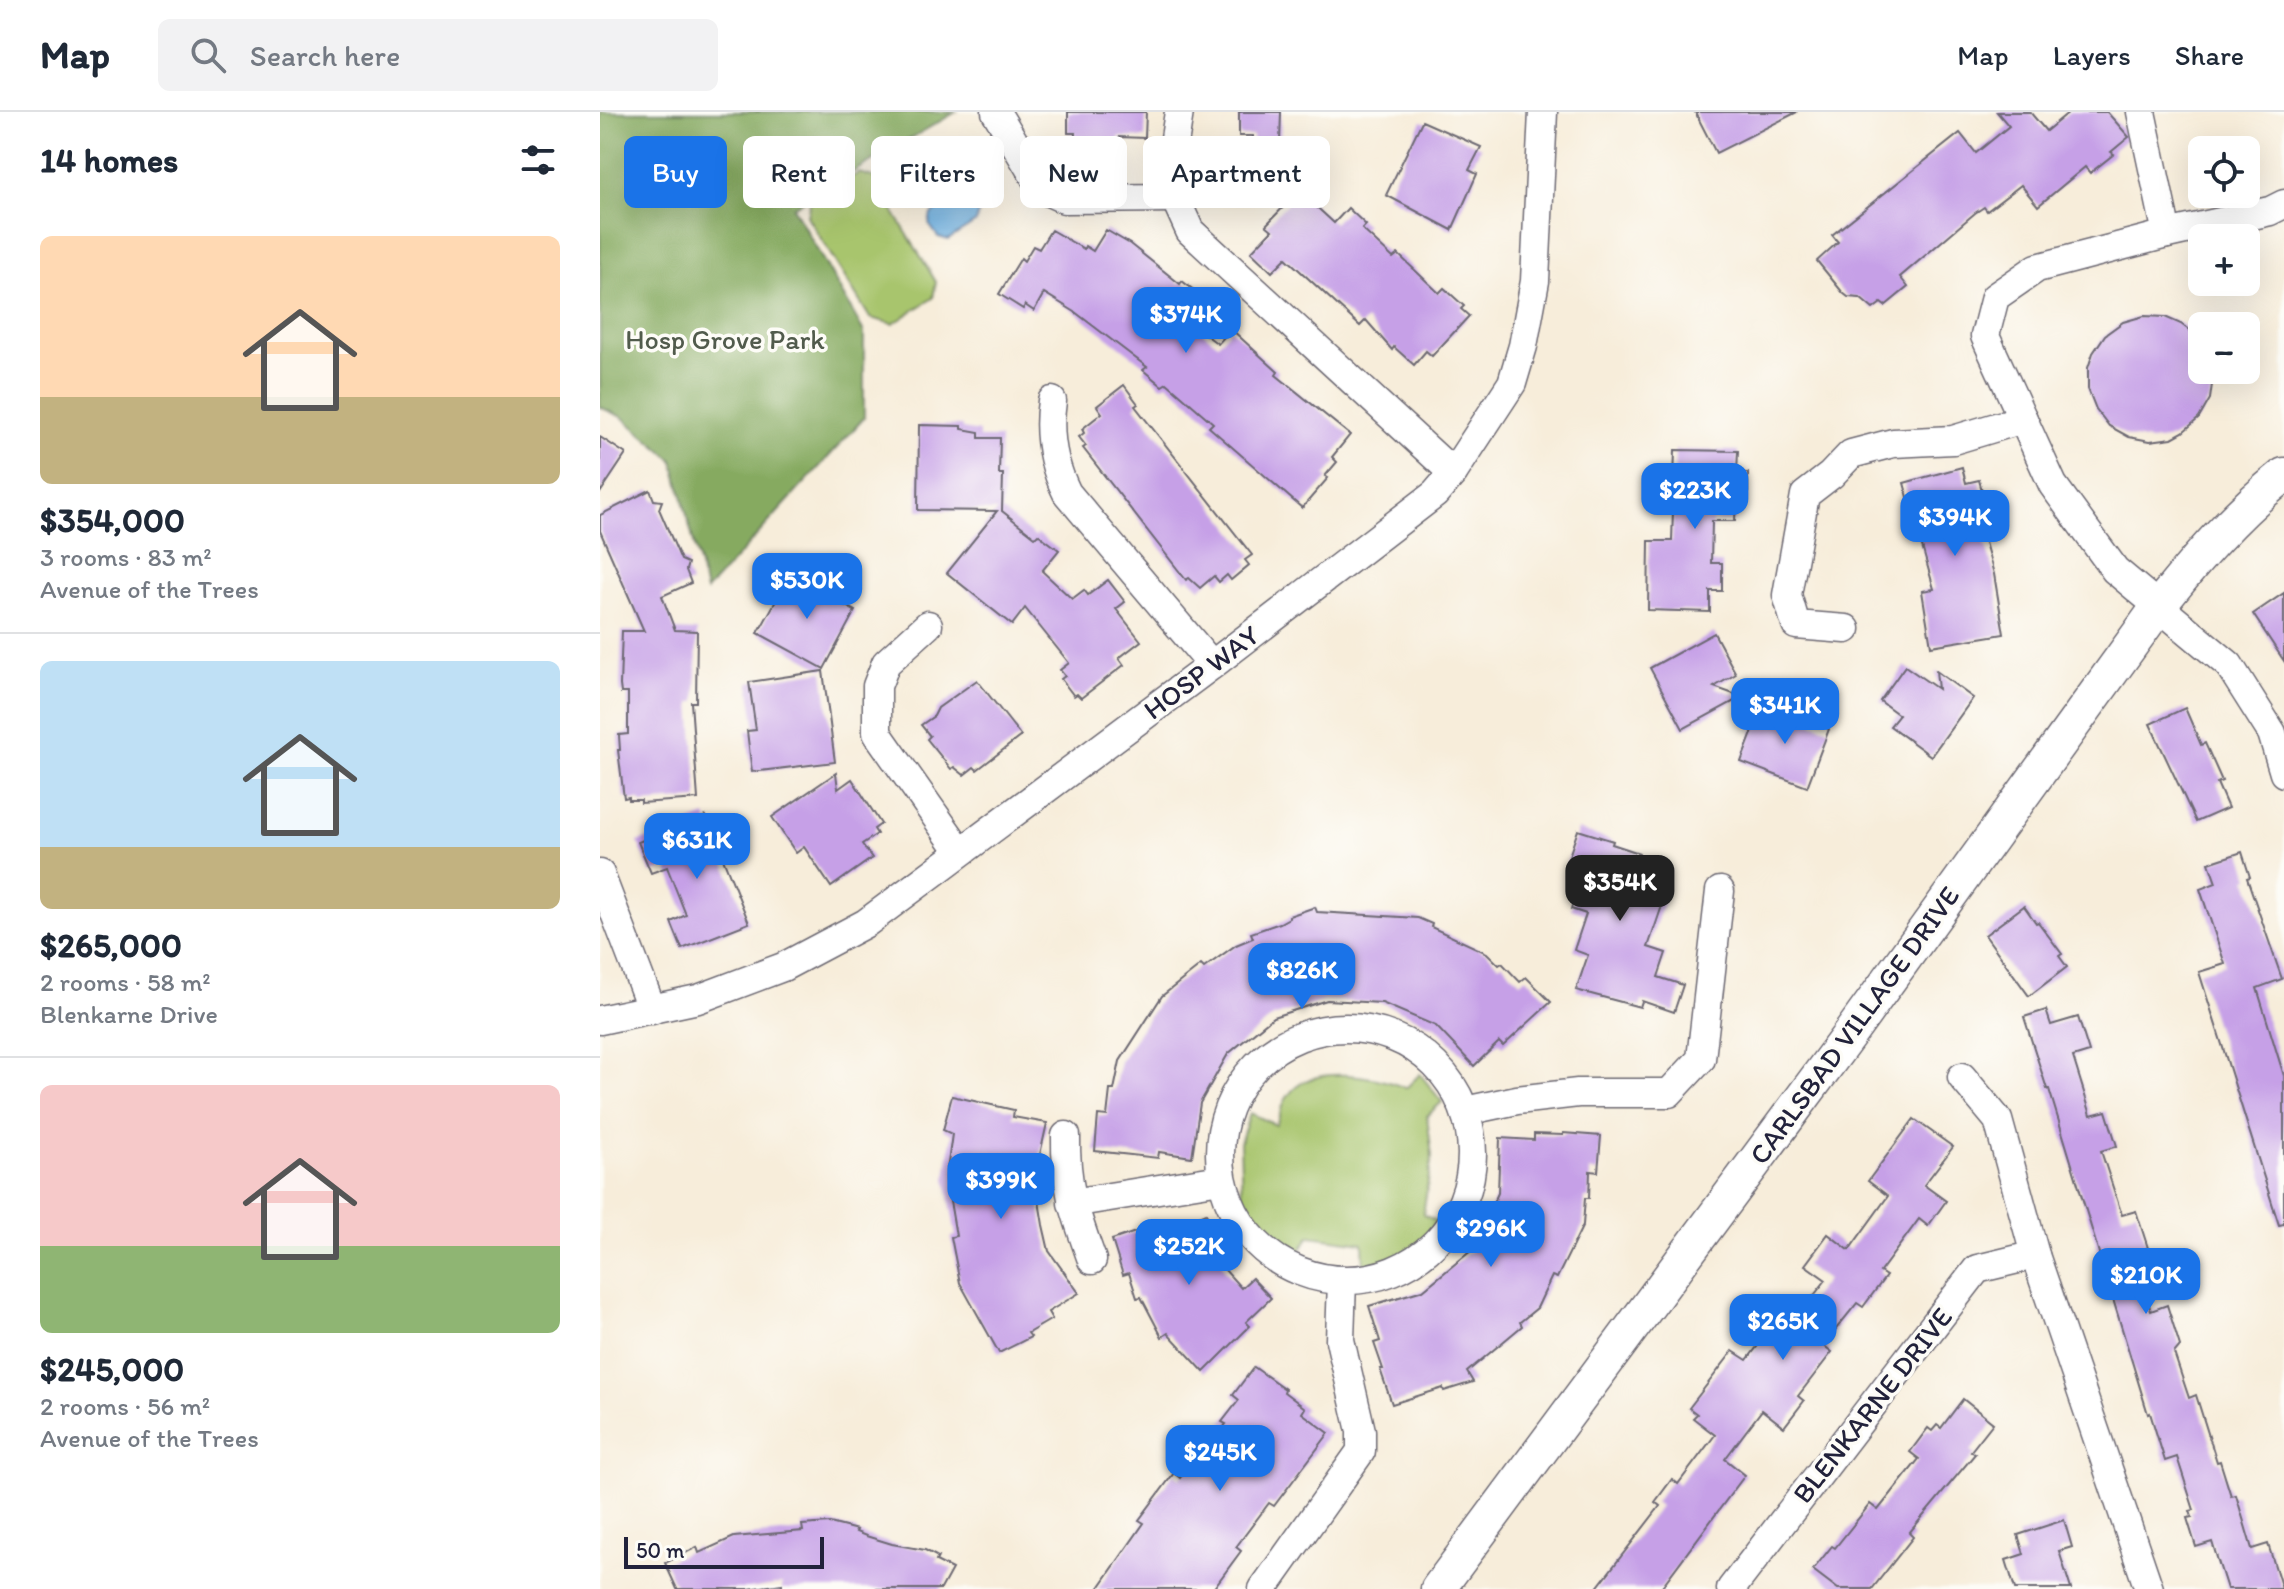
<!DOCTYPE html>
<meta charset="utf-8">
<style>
:root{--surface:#fff;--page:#f2f2f3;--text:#1f2937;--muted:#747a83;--line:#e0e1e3;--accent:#1a73e8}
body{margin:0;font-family:Itim,sans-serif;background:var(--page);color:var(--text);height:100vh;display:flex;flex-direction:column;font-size:30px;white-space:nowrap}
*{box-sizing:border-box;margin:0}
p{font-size:26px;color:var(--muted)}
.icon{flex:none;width:44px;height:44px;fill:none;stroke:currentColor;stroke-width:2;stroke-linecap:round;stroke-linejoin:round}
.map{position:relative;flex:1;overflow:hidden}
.panel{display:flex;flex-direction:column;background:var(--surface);width:600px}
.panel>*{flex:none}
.guide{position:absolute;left:24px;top:24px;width:760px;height:72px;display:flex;gap:16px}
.buttons{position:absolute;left:1588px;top:24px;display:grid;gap:16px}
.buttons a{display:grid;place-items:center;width:72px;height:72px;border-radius:12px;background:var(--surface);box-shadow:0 8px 32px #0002;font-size:40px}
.scale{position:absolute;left:24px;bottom:20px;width:200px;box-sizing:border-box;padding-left:8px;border:4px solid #22223b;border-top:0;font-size:22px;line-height:28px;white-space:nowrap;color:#22223b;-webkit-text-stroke:6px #fdfcf7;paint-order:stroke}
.price{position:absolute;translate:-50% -68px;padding:0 18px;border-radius:16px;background:var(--accent);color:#fff;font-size:26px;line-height:52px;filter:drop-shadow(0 2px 4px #0008)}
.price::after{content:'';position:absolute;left:50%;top:48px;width:24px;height:18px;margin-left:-12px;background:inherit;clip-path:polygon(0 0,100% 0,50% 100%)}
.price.on{background:#222;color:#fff}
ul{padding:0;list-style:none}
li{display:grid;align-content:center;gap:16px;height:424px;padding:0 40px}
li+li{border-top:2px solid var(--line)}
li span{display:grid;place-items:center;height:248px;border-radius:12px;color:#555}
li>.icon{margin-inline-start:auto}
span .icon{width:144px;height:144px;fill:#fffc;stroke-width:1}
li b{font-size:34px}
h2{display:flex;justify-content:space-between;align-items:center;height:96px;padding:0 40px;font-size:34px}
.tag{padding:0 28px;border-radius:12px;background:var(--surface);box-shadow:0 8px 32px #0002;font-size:28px;line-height:72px}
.tag.on{background:var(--accent);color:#fff}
header{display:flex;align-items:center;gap:48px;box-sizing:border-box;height:112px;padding:0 40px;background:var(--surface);border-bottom:2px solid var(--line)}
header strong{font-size:38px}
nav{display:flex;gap:44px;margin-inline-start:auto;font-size:28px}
.search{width:560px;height:72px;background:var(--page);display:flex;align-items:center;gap:20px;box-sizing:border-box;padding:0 28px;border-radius:12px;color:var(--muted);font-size:30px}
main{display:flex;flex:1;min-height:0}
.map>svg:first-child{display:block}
</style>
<header>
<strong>Map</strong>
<div class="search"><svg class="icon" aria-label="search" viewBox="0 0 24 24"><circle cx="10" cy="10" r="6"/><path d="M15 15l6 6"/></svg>Search here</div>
<nav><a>Map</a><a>Layers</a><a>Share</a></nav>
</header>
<main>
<section class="panel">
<h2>14 homes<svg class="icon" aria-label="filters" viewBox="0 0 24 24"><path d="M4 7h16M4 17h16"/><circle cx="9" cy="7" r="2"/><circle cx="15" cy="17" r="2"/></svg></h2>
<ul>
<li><span style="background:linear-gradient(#ffd9b3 65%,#c2b280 0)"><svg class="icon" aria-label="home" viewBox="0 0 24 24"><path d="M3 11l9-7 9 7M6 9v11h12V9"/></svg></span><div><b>$354,000</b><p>3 rooms · 83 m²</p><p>Avenue of the Trees</p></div></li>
<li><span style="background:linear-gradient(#bfe0f5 75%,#c2b280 0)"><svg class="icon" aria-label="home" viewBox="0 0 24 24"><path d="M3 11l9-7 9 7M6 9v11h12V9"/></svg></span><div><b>$265,000</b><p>2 rooms · 58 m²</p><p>Blenkarne Drive</p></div></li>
<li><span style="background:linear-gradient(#f6c9c9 65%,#8fb573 0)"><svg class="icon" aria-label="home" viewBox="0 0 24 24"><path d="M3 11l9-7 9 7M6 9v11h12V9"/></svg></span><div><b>$245,000</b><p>2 rooms · 56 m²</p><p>Avenue of the Trees</p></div></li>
</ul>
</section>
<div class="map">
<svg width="1684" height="1477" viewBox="0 0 1684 1477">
<rect width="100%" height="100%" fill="#fdfcf7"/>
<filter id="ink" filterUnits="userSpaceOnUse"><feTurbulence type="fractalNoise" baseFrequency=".0125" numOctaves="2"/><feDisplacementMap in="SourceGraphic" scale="16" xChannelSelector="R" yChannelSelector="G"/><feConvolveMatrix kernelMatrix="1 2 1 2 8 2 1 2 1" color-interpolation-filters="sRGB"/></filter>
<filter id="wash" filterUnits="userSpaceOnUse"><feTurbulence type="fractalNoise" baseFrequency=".006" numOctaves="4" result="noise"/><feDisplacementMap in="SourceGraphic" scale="32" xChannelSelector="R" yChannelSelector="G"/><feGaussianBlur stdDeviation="1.8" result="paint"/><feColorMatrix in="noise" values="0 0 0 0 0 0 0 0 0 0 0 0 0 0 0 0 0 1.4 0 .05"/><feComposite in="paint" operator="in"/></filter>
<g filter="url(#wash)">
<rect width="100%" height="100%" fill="#f7edda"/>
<g fill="#a8c56d" stroke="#657454" stroke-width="2">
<path d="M259 61 273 65 336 170 333 186 293 212 270 206 207 104 210 89Z"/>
<path d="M820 962 842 990 827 1004 832 1044 823 1103 837 1109C819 1137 796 1149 764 1155L763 1131 710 1124 696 1145 664 1125 642 1087 640 1031 650 1001 676 1013C680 1004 682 992 688 984 710 950 775 964 806 976Z"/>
</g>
<path fill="#86aa60" stroke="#54664e" stroke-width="2" d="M0 0H356L193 95 264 220V306L106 479 73 348 22 305 0 295Z"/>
<path fill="#6baee0" stroke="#46688e" stroke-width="2" d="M354 70 360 71 379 98 376 110 348 128 338 125 329 112 331 102 346 93 340 81 343 75Z"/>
<g id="blocks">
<g fill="#c6a0e7">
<path d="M468 0H546L545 26 519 25 518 49 489 48V39L474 38 475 21H468Z"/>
<path d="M639 0H681L680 31 673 27 653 29V24H639Z"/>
<path d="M1095 0H1197L1116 41Z"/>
<path d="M1397 0H1430L1446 19 1469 0H1507L1529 25 1511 40 1514 42 1490 61 1485 55 1438 94 1421 73 1387 99 1384 95 1375 101 1300 165 1308 175 1285 194 1281 191 1273 197 1260 186 1248 185 1243 181 1217 149 1238 130 1232 123 1360 21 1376 41 1409 14Z"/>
<path d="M822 9 881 35 869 58 877 62 852 118 786 83Z"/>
<path d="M327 28 342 51 314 68 300 45Z"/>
<path d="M696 82 705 90 708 87 734 111 748 96 766 113 762 117 793 146 798 142 839 181 844 176 864 194 861 197 869 204 832 244 826 239 814 253 794 235 792 238 766 208 760 214 686 146 672 160 651 140 672 118 666 113Z"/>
<path d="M451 118 484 137 485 134 493 139 506 118 530 132 580 172 582 169 604 186 586 208 618 232 631 217 678 260 676 263 750 323 732 345 737 350 725 364 728 366 702 396 609 315 613 311 567 271 562 274 543 258 547 255 475 200 444 181 434 199 425 193 423 197 399 182 421 146 424 149 433 134 439 137Z"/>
<path d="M1544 204 1565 205 1581 212 1598 225 1602 232V258H1614L1610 287 1599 306 1583 320 1572 326 1550 329 1529 325 1509 314 1496 297 1488 277V256L1493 241 1505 223 1523 210Z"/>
<path d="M524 273 538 292 535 294 652 443 645 448 649 453 631 468 627 463 619 470 614 464 600 476 589 466 586 468 483 336 486 334 479 325 484 321 482 317 502 301 497 294Z"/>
<path d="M319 313 362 314V317L379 320V326H400L399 362H403L402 399 435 425 438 422 459 438 442 459 472 487 484 478 488 483 508 468 525 490 516 497 541 529 519 546 524 553 481 586 477 582 474 584 461 567 465 564 460 558 469 551 425 496 412 513 347 461 397 399 318 398Z"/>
<path d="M0 325 26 342 0 381Z"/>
<path d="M1075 338 1138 339 1137 361H1148V388L1136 387 1135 409H1112L1111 451H1122V479H1110V500L1048 498 1049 429H1072Z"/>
<path d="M1362 355 1366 371 1379 368 1387 396 1376 399 1394 462 1404 522 1331 534 1322 479 1334 477 1304 371Z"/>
<path d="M50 378 54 388 62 389 59 397 81 448 88 451 86 458 91 471 62 484 75 518 97 519 96 590H91L98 687 41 691V688H29V685L24 686 18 638H20L19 623 28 622V581H21L20 573 22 519H44L0 419V403Z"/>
<path d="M192 460 243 487 240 491 255 499 224 557 158 521Z"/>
<path d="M1684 481V549L1653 502Z"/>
<path d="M1114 521 1136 562 1114 575 1142 585 1083 617 1050 556Z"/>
<path d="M1305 554 1338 577 1336 559 1373 586 1331 644 1290 614 1299 603 1280 589Z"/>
<path d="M223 559 235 650 152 660 147 619 156 618 149 570Z"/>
<path d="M377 568 421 624 377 658 374 655 364 663 354 655 351 657 327 627 330 624 321 613 334 604 338 596Z"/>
<path d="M1163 593 1229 617 1207 675 1141 650Z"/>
<path d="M1585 596 1601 633 1605 631 1622 669 1617 671 1628 696 1596 710 1550 612Z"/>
<path d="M236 661 238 677 252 667 281 712 274 717 277 722 262 732 272 746 231 775 204 735 196 741 172 705Z"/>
<path d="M106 704 149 811 82 837 71 810 86 803 67 755 51 761 38 730Z"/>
<path d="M978 718 1013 729 1012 732 1039 741 1037 747 1070 758 1062 783 1065 785 1048 835 1066 841 1058 865 1083 873 1074 900 1042 889 1040 895 976 878 988 843 974 838 986 802 971 797 975 783 972 782 979 757 966 753Z"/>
<path d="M1642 740 1650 765 1647 766 1682 867 1657 876 1684 964V1112L1679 1113 1599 860 1625 852 1600 777 1616 771 1609 751Z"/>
<path d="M1424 794 1436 811 1438 810 1462 842 1459 844 1467 855 1429 884 1385 823Z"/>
<path d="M715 795 717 800 818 806 832 812 831 815 887 841 899 853 902 851 920 870 926 865 951 890 903 934 899 930 874 954 836 914 782 891 727 888 673 905 628 942 600 991 592 1045 559 1040 558 1046 495 1039 498 1003 507 1004 510 978H514L520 949 562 884 601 853 604 856 636 833 653 826 651 821 680 811 689 806V804Z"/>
<path d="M1446 898 1451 913 1478 905 1489 940 1473 945 1491 1003 1506 999 1517 1034 1501 1039 1522 1103 1536 1099 1548 1136 1532 1141 1551 1199 1567 1193 1580 1234 1574 1241 1589 1286 1596 1283 1617 1350 1620 1349 1631 1384 1636 1383 1652 1437 1668 1432 1682 1477H1627L1612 1430 1596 1435 1587 1406 1592 1405 1590 1399 1594 1398 1577 1345 1565 1349 1550 1301 1548 1302 1449 977H1447L1424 905Z"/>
<path d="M352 984 414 998 413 1005 447 1011 435 1065 443 1113 449 1139 479 1181 448 1200 452 1207 428 1221 431 1225 399 1241 360 1171 351 1125 356 1124 346 1066 352 1022 343 1018Z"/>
<path d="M1314 1007 1353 1035 1324 1073 1346 1089 1328 1114 1319 1107 1280 1160 1286 1164 1263 1195 1257 1191 1223 1233 1232 1240 1198 1284 1204 1289 1184 1315 1162 1298 1125 1347 1145 1363 1060 1477H996L1060 1394 1055 1390 1072 1367 1078 1372 1115 1323 1093 1306 1097 1302 1089 1296 1133 1239 1147 1248 1180 1205 1189 1212 1190 1209 1192 1211 1226 1168 1205 1153 1228 1122 1249 1138 1288 1084 1268 1069Z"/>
<path d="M963 1021 1001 1024 998 1060 990 1059 989 1086H985L983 1113 957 1166 952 1164 937 1196 920 1210 922 1214 867 1260 873 1270 844 1279 843 1276 792 1292 780 1257H783L774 1231 780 1229 769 1194 823 1178 872 1138 898 1081 900 1026 934 1028V1022L963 1023Z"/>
<path d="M606 1101 615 1127 612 1128 624 1157 641 1176 652 1166 671 1186 646 1210 650 1214 604 1260 568 1221 562 1225 541 1185 537 1186 529 1161 523 1163 512 1128 571 1108 573 1115Z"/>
<path d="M654 1255 685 1277 684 1280 705 1296 702 1301 729 1321 674 1394 669 1391 636 1435 641 1439 613 1477H498L544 1411 539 1408 574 1361 580 1366 590 1352 594 1354 626 1312 622 1310 639 1288 633 1283Z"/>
<path d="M1363 1287 1393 1311 1371 1339 1375 1342 1309 1421 1313 1425 1272 1477H1238L1213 1458 1232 1434 1235 1436 1270 1392 1278 1398 1319 1347 1310 1340 1328 1316 1332 1319 1337 1313 1341 1316Z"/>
<path d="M1464 1408 1472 1435 1459 1439 1471 1477H1415L1406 1448 1424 1442 1418 1423Z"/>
<path d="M230 1411 257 1418 256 1420 266 1424 292 1432 325 1438 338 1445 336 1449 352 1457 341 1477H182V1472L149 1477H77L65 1451 97 1435 99 1441 134 1425 203 1419 202 1413Z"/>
</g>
</g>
</g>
<g filter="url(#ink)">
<use href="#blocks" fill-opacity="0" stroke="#6d6973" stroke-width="2"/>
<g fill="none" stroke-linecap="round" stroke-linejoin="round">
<defs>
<g id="minor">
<path d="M396 0 442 77 464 87 575 86"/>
<path d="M579 0 572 46 575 86 590 119 853 361"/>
<path d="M1541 0 1567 122 1437 156 1395 185 1385 224 1453 373 1515 458 1629 553 1672 621 1684 661"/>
<path d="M1567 122 1670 99 1684 92"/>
<path d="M452 289C447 322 452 351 467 381L612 553"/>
<path d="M328 513 286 551 277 574V621L360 739"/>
<path d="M1246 517 1196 513 1187 483 1205 383 1231 363 1251 342 1293 331 1353 328 1423 307"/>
<path d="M0 762 52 898"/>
<path d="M0 908 98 887 183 855 266 811 612 553 835 382 853 361 912 271 923 234 935 169 943 0"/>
<circle cx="746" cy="1042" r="126"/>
<path d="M1362 965 1398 1008 1435 1143 1549 1477"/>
<path d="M865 999 917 988 978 981H1069L1101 947 1120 779"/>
<path d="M466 1024C465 1075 475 1100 492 1148"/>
<path d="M472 1091 621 1067"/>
<path d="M663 1477 761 1339V1319L740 1228 742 1168"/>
<path d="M1131 1477 1377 1157 1435 1143"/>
</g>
<path id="major" d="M838 1477 1249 923 1559 494C1597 446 1636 401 1684 363"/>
</defs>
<use href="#minor" stroke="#6d6973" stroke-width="31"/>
<use href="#major" stroke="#6d6973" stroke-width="37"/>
<use href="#minor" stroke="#fff" stroke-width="28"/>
<use href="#major" stroke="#fff" stroke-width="34"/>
</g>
</g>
<g text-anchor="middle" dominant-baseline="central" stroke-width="7" stroke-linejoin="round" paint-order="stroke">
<g font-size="28" fill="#515b4c" stroke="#fdfcf7">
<text x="125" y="227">Hosp Grove Park</text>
</g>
<g font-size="28" fill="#22223b" stroke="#fdfcf7">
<text transform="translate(601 560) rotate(-37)">HOSP WAY</text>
<text transform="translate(1254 913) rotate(-54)">CARLSBAD VILLAGE DRIVE</text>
<text transform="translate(1272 1293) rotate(-52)">BLENKARNE DRIVE</text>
</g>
</g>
</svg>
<div class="buttons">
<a><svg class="icon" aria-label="locate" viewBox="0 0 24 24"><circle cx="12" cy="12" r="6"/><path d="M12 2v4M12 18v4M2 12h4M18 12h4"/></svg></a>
<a>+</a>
<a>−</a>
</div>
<div class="scale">50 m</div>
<b class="price" style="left:586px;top:243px">$374K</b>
<b class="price" style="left:1095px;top:419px">$223K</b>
<b class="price" style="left:1355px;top:446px">$394K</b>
<b class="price" style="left:207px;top:509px">$530K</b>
<b class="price" style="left:1185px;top:634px">$341K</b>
<b class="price" style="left:97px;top:769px">$631K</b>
<b class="price on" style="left:1020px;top:811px">$354K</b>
<b class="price" style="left:702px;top:899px">$826K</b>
<b class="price" style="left:401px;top:1109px">$399K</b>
<b class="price" style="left:891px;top:1157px">$296K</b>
<b class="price" style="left:589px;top:1175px">$252K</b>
<b class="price" style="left:1546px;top:1204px">$210K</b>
<b class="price" style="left:1183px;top:1250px">$265K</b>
<b class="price" style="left:620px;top:1381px">$245K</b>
<div class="guide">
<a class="tag on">Buy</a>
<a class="tag">Rent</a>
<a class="tag">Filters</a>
<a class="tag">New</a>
<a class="tag">Apartment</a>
</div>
</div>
</main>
